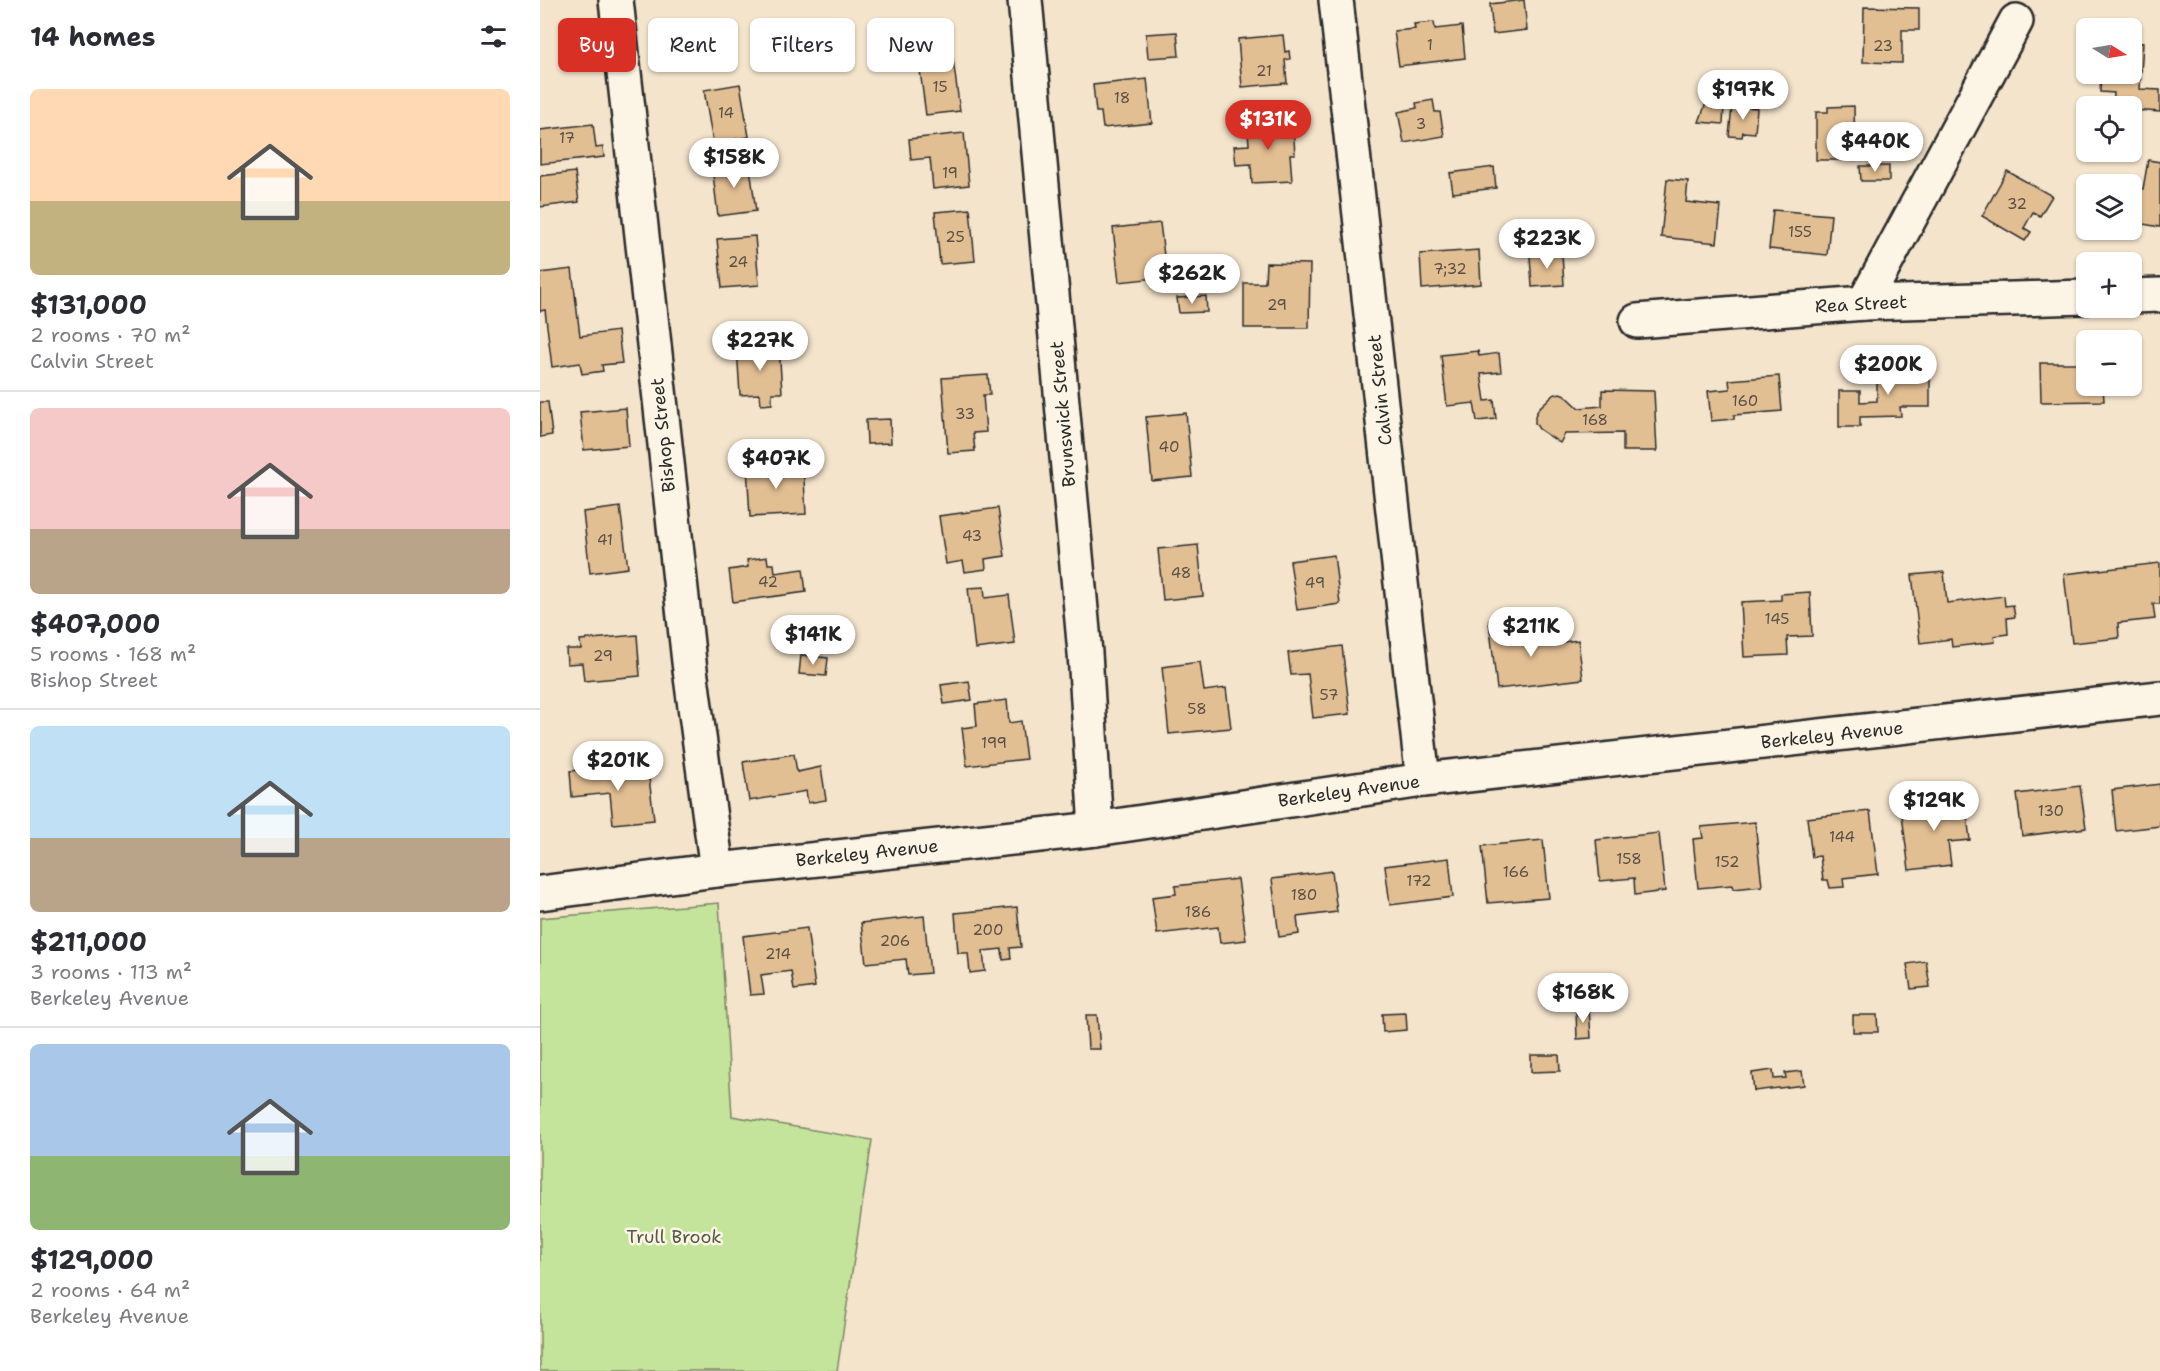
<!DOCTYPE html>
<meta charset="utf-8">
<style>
:root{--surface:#fff;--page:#f7f7f7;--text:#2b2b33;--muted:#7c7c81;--line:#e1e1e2;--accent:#d93025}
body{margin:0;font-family:"Shantell Sans",sans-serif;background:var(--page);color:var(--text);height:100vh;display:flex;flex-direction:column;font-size:22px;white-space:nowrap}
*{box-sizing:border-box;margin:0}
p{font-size:20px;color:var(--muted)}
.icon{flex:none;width:33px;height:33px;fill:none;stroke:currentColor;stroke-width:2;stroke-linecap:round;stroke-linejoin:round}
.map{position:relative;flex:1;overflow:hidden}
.sheet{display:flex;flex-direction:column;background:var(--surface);width:540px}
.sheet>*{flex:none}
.hud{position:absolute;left:18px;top:18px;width:570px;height:54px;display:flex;gap:12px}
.needle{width:39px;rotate:101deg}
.fabs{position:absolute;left:1536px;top:18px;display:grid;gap:12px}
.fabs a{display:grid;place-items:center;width:66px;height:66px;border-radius:9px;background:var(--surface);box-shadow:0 2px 4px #0004;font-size:30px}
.price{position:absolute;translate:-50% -51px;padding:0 14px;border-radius:21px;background:#fff;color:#222;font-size:20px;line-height:39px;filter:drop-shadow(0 2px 3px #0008)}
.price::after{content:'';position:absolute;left:50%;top:36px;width:18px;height:14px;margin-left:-9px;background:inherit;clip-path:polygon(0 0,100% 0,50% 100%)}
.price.current{background:var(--accent);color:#fff}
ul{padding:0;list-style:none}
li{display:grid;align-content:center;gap:12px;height:318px;padding:0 30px}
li+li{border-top:2px solid var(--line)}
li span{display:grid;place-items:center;height:186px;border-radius:9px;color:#555}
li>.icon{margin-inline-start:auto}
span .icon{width:108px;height:108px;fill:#fffc;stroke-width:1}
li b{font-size:26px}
h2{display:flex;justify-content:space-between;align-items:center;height:72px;padding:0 30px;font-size:26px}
.tag{padding:0 21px;border-radius:9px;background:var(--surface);box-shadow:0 2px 4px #0004;font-size:21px;line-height:54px}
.tag.current{background:var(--accent);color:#fff}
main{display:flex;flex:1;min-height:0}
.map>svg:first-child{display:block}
</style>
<main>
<section class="sheet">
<h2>14 homes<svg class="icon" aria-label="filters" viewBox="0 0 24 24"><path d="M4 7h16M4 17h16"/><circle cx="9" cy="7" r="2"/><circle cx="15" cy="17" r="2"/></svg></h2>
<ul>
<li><span style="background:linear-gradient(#ffd9b3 60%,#c2b280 0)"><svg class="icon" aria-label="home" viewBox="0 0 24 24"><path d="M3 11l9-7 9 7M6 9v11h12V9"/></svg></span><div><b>$131,000</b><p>2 rooms · 70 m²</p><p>Calvin Street</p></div></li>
<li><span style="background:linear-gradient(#f6c9c9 65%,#b9a48a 0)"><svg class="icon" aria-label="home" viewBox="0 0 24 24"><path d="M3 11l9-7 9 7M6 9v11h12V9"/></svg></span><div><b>$407,000</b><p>5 rooms · 168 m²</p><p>Bishop Street</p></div></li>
<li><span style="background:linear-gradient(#bfe0f5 60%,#b9a48a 0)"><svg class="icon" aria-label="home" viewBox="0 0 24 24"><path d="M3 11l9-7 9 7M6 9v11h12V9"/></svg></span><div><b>$211,000</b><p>3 rooms · 113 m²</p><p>Berkeley Avenue</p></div></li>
<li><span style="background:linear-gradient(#a9c7e8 60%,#8fb573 0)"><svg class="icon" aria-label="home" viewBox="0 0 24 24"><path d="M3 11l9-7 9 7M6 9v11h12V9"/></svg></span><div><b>$129,000</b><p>2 rooms · 64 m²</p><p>Berkeley Avenue</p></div></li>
</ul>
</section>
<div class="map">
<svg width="1620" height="1371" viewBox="0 0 1620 1371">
<rect width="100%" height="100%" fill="#f4e4cc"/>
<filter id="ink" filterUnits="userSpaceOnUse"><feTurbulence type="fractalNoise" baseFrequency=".0167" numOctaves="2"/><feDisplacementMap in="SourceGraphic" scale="12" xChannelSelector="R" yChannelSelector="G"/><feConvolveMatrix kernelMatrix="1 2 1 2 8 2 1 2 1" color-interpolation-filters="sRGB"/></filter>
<g filter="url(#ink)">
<path fill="#c4e39b" stroke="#788763" stroke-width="1.5" d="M179 903 192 1116 332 1140 297 1371H0V918Z"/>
<g fill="#e2be93" stroke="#2b2b2b" stroke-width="1.5">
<path d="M984 0 987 30 953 34 950 4Z"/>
<path d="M1324 7 1379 8V30H1362V63L1323 62Z"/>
<path d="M894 22 895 29 922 26 925 58 859 66 854 31 875 29 874 24Z"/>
<path d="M637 32 639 56 608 58 606 34Z"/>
<path d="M743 35 745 52 749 51 750 59 745 60 747 83 702 87 698 39Z"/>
<path d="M1592 42 1603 43 1600 89 1620 90V112L1592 110V106H1573L1574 93 1560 92 1561 74H1592Z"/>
<path d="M413 59 420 111 386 115 379 63Z"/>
<path d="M607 79 612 123 563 128 561 112H556L553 85Z"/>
<path d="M200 84 209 137 173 143 164 90Z"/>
<path d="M893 100 895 112H900L904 136 864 143 858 112 877 108 876 103Z"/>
<path d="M1166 103 1184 105 1183 124 1159 122Z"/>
<path d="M1192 106 1217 108 1215 133 1203 132 1202 137 1189 136Z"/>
<path d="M1314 106 1315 160H1276V112H1288V107Z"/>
<path d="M738 116 739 127 753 126 755 154H750L752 181 712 183 711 164 696 165 694 146 709 145 708 131H715L714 117Z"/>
<path d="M53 124 56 148 63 147 64 157 0 164V130Z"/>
<path d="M424 133 429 185 393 189 390 158 371 160 369 139Z"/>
<path d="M1608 160 1620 162V227L1592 222 1596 188 1603 189Z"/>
<path d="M209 161 216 211 178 216 172 166Z"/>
<path d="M1320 166H1349V181H1321Z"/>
<path d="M954 167 956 188 913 193 910 173Z"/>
<path d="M1467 171 1512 196 1500 216 1493 212 1484 228 1491 232 1485 241 1442 216Z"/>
<path d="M35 172 39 202 0 207V176Z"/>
<path d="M1127 179 1148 181 1146 202 1181 206 1177 243 1121 237Z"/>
<path d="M430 209 435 261 400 264 395 212Z"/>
<path d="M1233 210 1291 215 1287 255 1229 249Z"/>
<path d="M620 223 625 264 649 262 651 284 627 286 626 277 579 282 573 228Z"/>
<path d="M215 236 219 285 182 288 177 239Z"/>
<path d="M939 250 941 284 882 289 880 254Z"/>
<path d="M1022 254 1024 285 992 287 990 256Z"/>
<path d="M726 263 770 264 769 328H704V283H725Z"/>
<path d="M32 269 40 336 78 331 82 363 62 365 63 371 42 374 40 363 12 367 5 310 0 311V273Z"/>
<path d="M666 296 667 312 639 313 637 298Z"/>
<path d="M239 345 242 393H232V404L221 405 220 394 200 395 197 347Z"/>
<path d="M938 351 939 356 959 353 961 372 941 374 945 401 954 400 956 419 937 421 934 403 907 406 901 355Z"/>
<path d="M1500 363H1546V386H1563L1564 401 1501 402Z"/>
<path d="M1390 367V407H1360L1361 416 1320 417V427H1299V391H1320V402L1337 401V368Z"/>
<path d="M448 375 450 395H443L446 432 433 433 435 451 408 453 402 378Z"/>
<path d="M1239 376 1242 411 1194 415V419L1171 421 1168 391 1190 389 1189 380Z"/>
<path d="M1062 390 1114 391 1117 451H1083V433L1025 434 1020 443 999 429 995 423V416L999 408 1013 395 1020 393 1025 395 1039 408 1062 406Z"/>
<path d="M0 402H8L12 435 0 437Z"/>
<path d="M86 408 89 446 44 450 40 412Z"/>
<path d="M646 413 652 477 612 481 606 417Z"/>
<path d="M350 419 351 443 327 444 326 420Z"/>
<path d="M263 463 266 514 210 517 207 466Z"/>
<path d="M80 507 88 568 50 573 43 512Z"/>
<path d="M458 508 465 556 445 559 446 569 425 572 423 561 406 564 399 516Z"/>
<path d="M658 545 663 596 623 600 618 549Z"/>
<path d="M794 555 800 604 757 610 750 561Z"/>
<path d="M227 557 228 564H234L235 573 263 569 266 592 193 602 189 570 208 567 207 560Z"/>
<path d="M1620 563V604H1613L1615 619 1578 623 1579 638 1532 643 1524 574Z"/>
<path d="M1404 572 1407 603 1464 596 1465 606 1473 605 1475 617 1467 618 1468 634 1454 636 1455 642 1412 647 1411 639 1380 643 1372 575Z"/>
<path d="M444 587 445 598 469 595 475 644 435 649 428 588Z"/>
<path d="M1270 592 1272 636 1247 637 1248 655 1204 657 1201 602 1241 600V594Z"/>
<path d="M979 618 981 640 1008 637V644L1038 640 1043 679 957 689 949 621Z"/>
<path d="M97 635 100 676 44 681 42 663 27 664 26 649H41L40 640Z"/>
<path d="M802 646 810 714 773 718 768 674 751 675 748 653Z"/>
<path d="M261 655 288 658 286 676 259 674Z"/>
<path d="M660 662 664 691 686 688 691 728 629 734 622 667Z"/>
<path d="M429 681 432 700 404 704 401 685Z"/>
<path d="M467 700 469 723 481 721 486 759 427 766 422 728 437 726 435 704Z"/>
<path d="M254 754 257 772 281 767 286 800 268 803 266 791 209 801 203 762Z"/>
<path d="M70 767 71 772 108 769 114 820 73 824 70 793 32 797 30 771Z"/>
<path d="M1620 784V826L1576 831 1572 790Z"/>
<path d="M1540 786 1546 828 1482 836 1477 794Z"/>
<path d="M1425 800 1430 840 1408 842 1411 865 1369 870 1361 807Z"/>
<path d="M1330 811 1338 874 1303 878 1304 887 1290 888 1288 880H1283L1280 856 1272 857 1267 818Z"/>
<path d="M1215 822 1222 886 1193 889 1192 885 1158 888 1153 839 1163 838 1161 827Z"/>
<path d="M1119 833 1125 891 1095 895 1094 878 1060 881 1056 840Z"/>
<path d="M1003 840 1009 898 948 903 942 846Z"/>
<path d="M909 858 913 897 850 905 845 866Z"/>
<path d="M792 871 797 912 757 917 759 934 739 937 732 879Z"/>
<path d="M698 879 706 940 680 943 678 927 617 934 612 897 636 894 635 886Z"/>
<path d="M477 907 481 947 470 948 471 959 463 960 462 949 443 951 445 971 430 973 428 953H418L415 913Z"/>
<path d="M384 916 390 973 368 975 366 959 326 963 321 923Z"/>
<path d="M267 928 275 987 254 990 251 971 221 975 224 994 210 995 203 936Z"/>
<path d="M1386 961 1390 987 1371 989 1367 964Z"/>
<path d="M1049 1008 1051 1038 1037 1039 1036 1009Z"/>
<path d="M866 1013 867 1030 843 1032 842 1014Z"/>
<path d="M546 1015H557L560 1049H548Z"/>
<path d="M1313 1015H1337L1338 1032H1313Z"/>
<path d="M991 1055H1019L1020 1071 991 1072Z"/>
<path d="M1233 1070 1234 1079 1246 1078 1245 1073 1262 1071 1264 1085 1214 1091 1212 1073Z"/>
</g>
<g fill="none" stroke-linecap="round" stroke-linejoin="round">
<defs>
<g id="street">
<path d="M76 0 149 662 177 870"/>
<path d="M485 0 545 653 556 829"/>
<path d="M796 0 883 780"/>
<path d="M1592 296 1620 295"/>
<path d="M1324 303 1476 21"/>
<path d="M1097 321 1324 303 1546 297"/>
<path d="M0 893 177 870 556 829 883 780 1620 698"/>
</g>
</defs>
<use href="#street" stroke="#2b2b2b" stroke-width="38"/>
<use href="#street" stroke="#fcf5e5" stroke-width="33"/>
</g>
</g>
<g text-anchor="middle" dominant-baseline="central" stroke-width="5" stroke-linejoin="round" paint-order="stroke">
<g font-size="15" fill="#595045">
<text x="890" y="45">1</text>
<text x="1343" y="46">23</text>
<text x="724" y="71">21</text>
<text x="400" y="87">15</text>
<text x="582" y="98">18</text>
<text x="186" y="113">14</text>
<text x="881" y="124">3</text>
<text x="27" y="138">17</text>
<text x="410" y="173">19</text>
<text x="1477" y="204">32</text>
<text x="1260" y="232">155</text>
<text x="415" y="237">25</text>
<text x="198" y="262">24</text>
<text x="910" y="269">7;32</text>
<text x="737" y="305">29</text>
<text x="1205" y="401">160</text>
<text x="425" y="414">33</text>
<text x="1055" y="420">168</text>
<text x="629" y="447">40</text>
<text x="432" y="536">43</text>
<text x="65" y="540">41</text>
<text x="641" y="573">48</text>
<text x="228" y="582">42</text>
<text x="775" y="583">49</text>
<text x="1237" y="619">145</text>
<text x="63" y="656">29</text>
<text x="789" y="695">57</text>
<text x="657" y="709">58</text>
<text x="454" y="743">199</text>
<text x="1511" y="811">130</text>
<text x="1302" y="837">144</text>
<text x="1089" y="859">158</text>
<text x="1187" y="862">152</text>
<text x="976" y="872">166</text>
<text x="879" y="881">172</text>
<text x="764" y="895">180</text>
<text x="658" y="912">186</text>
<text x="448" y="930">200</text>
<text x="355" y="941">206</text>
<text x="238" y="954">214</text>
</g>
<g font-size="18" fill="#2b2b2b" stroke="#fcf5e5">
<text transform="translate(1321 304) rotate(-3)">Rea Street</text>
<text transform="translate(840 390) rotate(-96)">Calvin Street</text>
<text transform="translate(523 414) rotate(-95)">Brunswick Street</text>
<text transform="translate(123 435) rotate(-96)">Bishop Street</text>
<text transform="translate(1292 735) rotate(-6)">Berkeley Avenue</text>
<text transform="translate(809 791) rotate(-8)">Berkeley Avenue</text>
<text transform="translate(327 853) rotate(-6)">Berkeley Avenue</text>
</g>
<g font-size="18" fill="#515947" stroke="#fcf5e5">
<text x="134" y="1237">Trull Brook</text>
</g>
</g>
</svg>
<div class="fabs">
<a><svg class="needle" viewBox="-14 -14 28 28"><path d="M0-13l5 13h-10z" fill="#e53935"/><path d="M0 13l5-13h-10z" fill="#7c7c81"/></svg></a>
<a><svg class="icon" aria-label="locate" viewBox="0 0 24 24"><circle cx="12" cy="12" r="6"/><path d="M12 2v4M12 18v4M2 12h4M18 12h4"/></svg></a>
<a><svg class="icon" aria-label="layers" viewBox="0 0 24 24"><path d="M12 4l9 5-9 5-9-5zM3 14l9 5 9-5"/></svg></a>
<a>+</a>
<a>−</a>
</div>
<b class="price" style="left:1203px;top:121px">$197K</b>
<b class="price current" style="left:728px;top:151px">$131K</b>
<b class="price" style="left:1335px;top:173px">$440K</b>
<b class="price" style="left:194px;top:189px">$158K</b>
<b class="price" style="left:1007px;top:270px">$223K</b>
<b class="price" style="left:652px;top:305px">$262K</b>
<b class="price" style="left:220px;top:372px">$227K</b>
<b class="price" style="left:1348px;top:396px">$200K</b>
<b class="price" style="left:236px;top:490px">$407K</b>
<b class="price" style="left:991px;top:658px">$211K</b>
<b class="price" style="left:273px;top:666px">$141K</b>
<b class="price" style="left:78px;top:792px">$201K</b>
<b class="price" style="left:1394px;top:832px">$129K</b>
<b class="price" style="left:1043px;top:1024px">$168K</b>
<div class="hud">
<a class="tag current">Buy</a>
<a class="tag">Rent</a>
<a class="tag">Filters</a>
<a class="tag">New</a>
</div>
</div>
</main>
